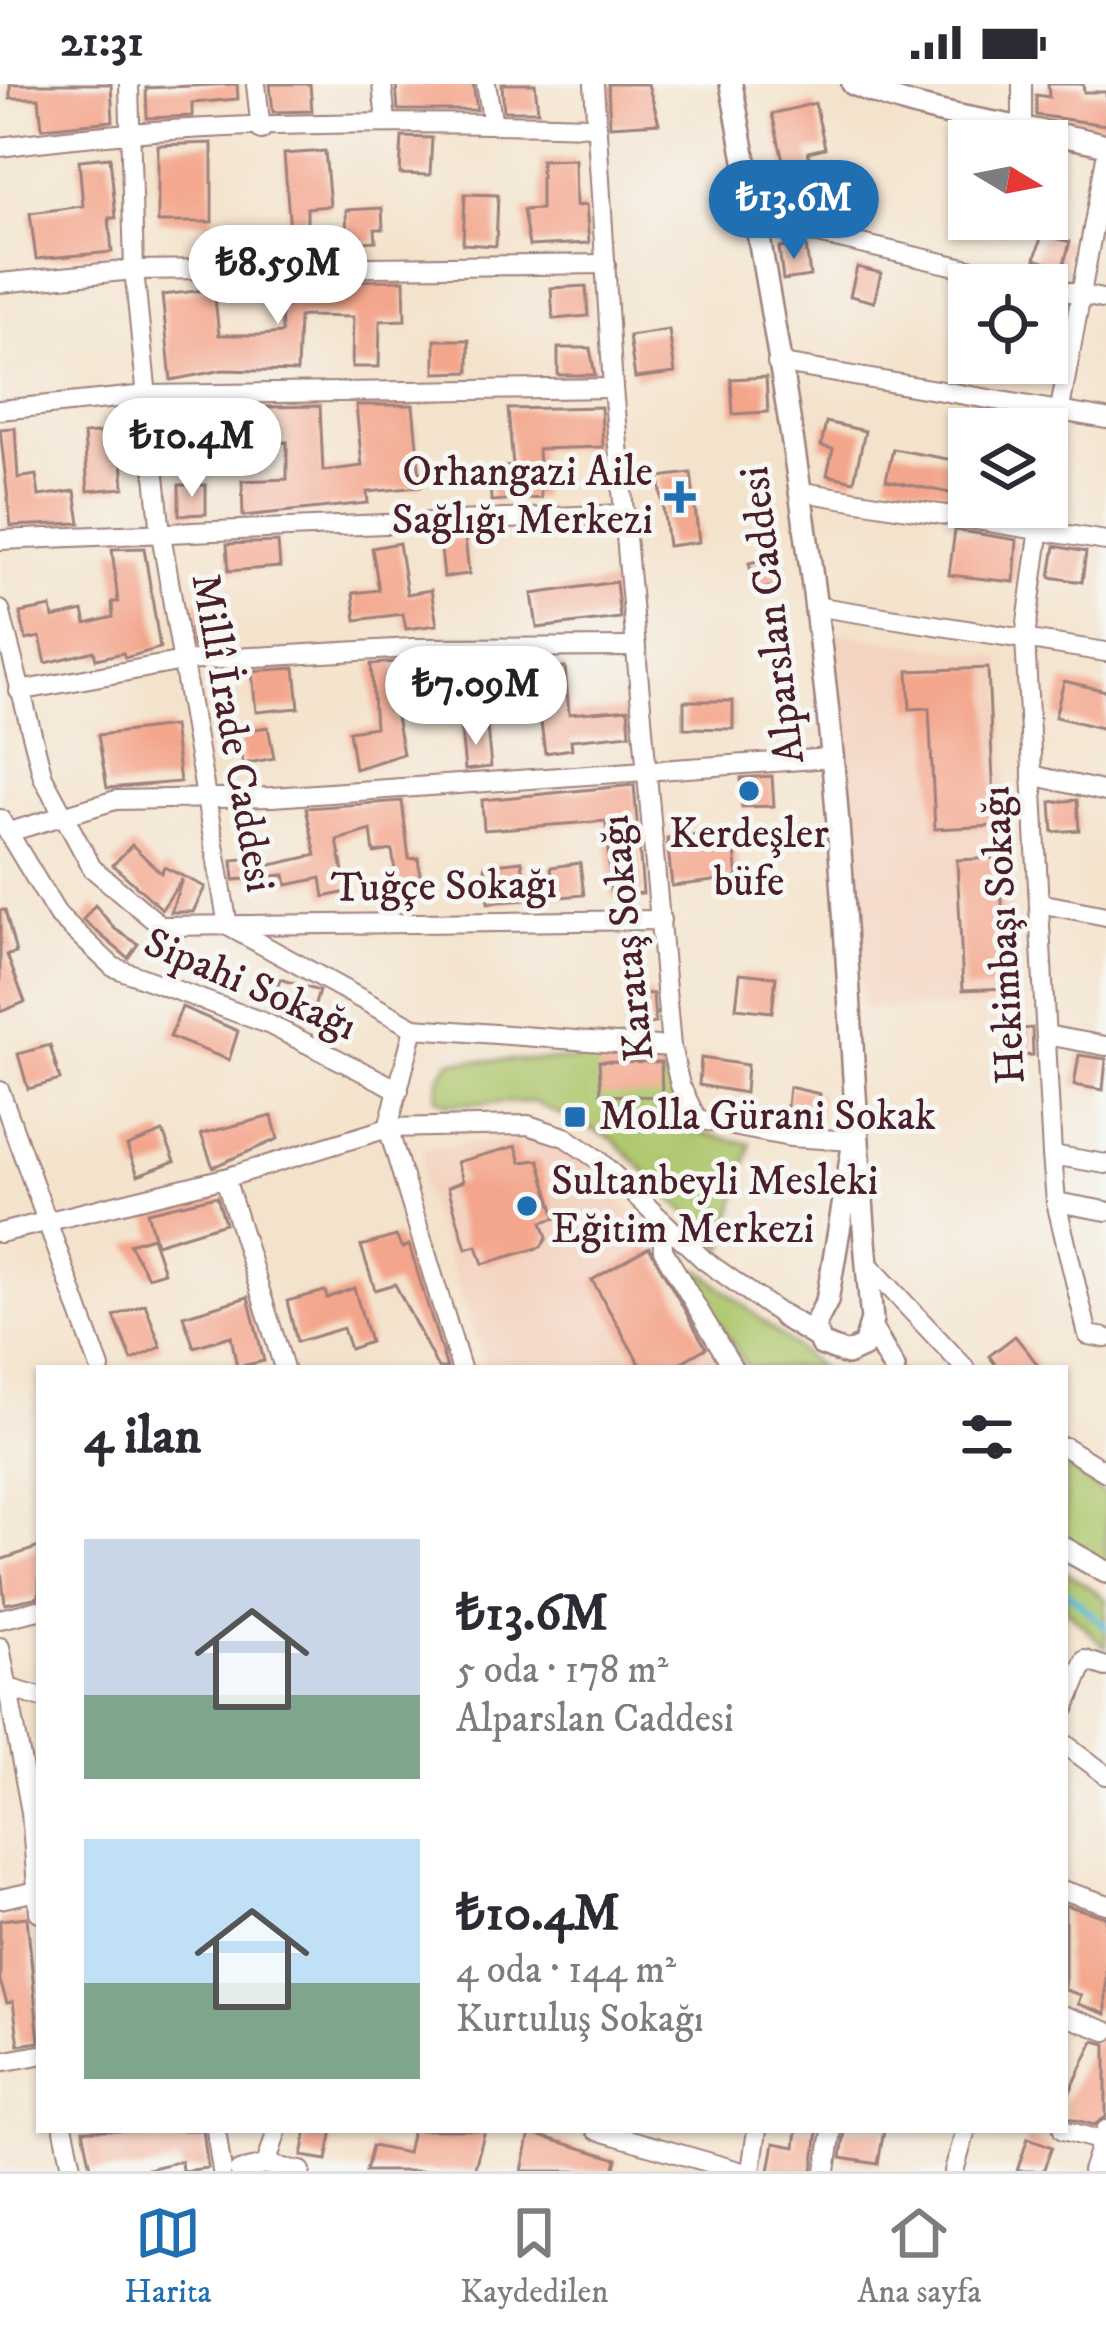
<!DOCTYPE html>
<html lang="tr">
<meta charset="utf-8">
<style>
:root{--surface:#fff;--page:#f7f7f7;--text:#2b2b33;--muted:#7c7c81;--line:#e1e1e2;--accent:#1f6fb2}
body{margin:0;font-family:"IM FELL DW Pica",serif;background:var(--page);color:var(--text);height:100vh;display:flex;flex-direction:column;font-size:45px;white-space:nowrap}
*{box-sizing:border-box;margin:0}
p{font-size:39px;color:var(--muted)}
.icon{flex:none;width:66px;height:66px;fill:none;stroke:currentColor;stroke-width:2;stroke-linecap:round;stroke-linejoin:round}
.map{position:relative;flex:1;overflow:hidden}
.sheet{position:absolute;left:36px;top:1281px;width:1032px;height:768px;display:flex;flex-direction:column;background:var(--surface);border-radius:0px;box-shadow:0 3px 9px #0004}
.sheet>*{flex:none}
.needle{width:78px;rotate:100deg}
.controls{position:absolute;left:948px;top:36px;display:grid;gap:24px}
.controls a{display:grid;place-items:center;width:120px;height:120px;border-radius:0px;background:var(--surface);box-shadow:0 3px 9px #0004;font-size:60px}
.price{position:absolute;translate:-50% -102px;padding:0 27px;border-radius:42px;background:#fff;color:#222;font-size:39px;line-height:78px;filter:drop-shadow(0 3px 6px #0008)}
.price::after{content:'';position:absolute;left:50%;top:72px;width:36px;height:27px;margin-left:-18px;background:inherit;clip-path:polygon(0 0,100% 0,50% 100%)}
.price.current{background:var(--accent);color:#fff}
ul{padding:0;list-style:none}
li{display:flex;align-items:center;gap:36px;height:300px;padding:0 48px}
li span{display:grid;place-items:center;flex:none;width:336px;height:240px;border-radius:0px;color:#555}
li>.icon{margin-inline-start:auto}
span .icon{width:144px;height:144px;fill:#fffc;stroke-width:1}
li b{font-size:51px}
h2{display:flex;justify-content:space-between;align-items:center;height:144px;padding:0 48px;font-size:51px}
.status{display:flex;justify-content:space-between;align-items:center;height:84px;padding:0 60px;background:var(--surface);direction:ltr}
.status svg{height:33px;fill:currentColor}
.tab-bar{display:flex;justify-content:space-around;align-items:center;height:168px;border-top:3px solid var(--line);background:var(--surface);font-size:33px;color:var(--muted)}
.tab-bar a{display:grid;justify-items:center;gap:6px}
.tab-bar .current{color:var(--accent)}
.map>svg:first-child{display:block}
</style>
<div class="status"><b>21:31</b><svg viewBox="0 0 49 12"><path d="M0 12V9h3v3zM5 12V6h3v6zM10 12V3h3v9zM15 12V0h3v12zM26 1h20v11H26zM47 4h2v5h-2z"/></svg></div>
<div class="map">
<svg width="1106" height="2087" viewBox="0 0 1106 2087">
<rect width="100%" height="100%" fill="#f6f6f2"/>
<filter id="ink" filterUnits="userSpaceOnUse"><feTurbulence type="fractalNoise" baseFrequency=".00833" numOctaves="2"/><feDisplacementMap in="SourceGraphic" scale="24" xChannelSelector="R" yChannelSelector="G"/><feConvolveMatrix kernelMatrix="1 2 1 2 8 2 1 2 1" color-interpolation-filters="sRGB"/></filter>
<filter id="wash" filterUnits="userSpaceOnUse"><feTurbulence type="fractalNoise" baseFrequency=".004" numOctaves="4" result="noise"/><feDisplacementMap in="SourceGraphic" scale="48" xChannelSelector="R" yChannelSelector="G"/><feGaussianBlur stdDeviation="2.7" result="paint"/><feColorMatrix in="noise" values="0 0 0 0 0 0 0 0 0 0 0 0 0 0 0 0 0 1.4 0 .05"/><feComposite in="paint" operator="in"/></filter>
<g filter="url(#wash)">
<rect width="100%" height="100%" fill="#f4e3cc"/>
<g fill="#f4d3c0">
<path d="M830 548 1001 573 1017 923 863 924Z"/>
<path d="M525 1053 577 1072 642 1141 723 1284H487L422 1103 423 1065Z"/>
</g>
<g fill="#adc66c" stroke="#7c724c" stroke-width="3">
<path d="M641 975C674 989 675 1013 683 1045L751 1060 723 1166 614 1056 533 1018 447 1020 436 1013 440 992 451 977Z"/>
<path d="M699 1185 818 1282 820 1284H748L693 1198Z"/>
<path d="M1065 1380 1106 1412V1485L1065 1452Z"/>
<path d="M1065 1487 1106 1515V1564L1065 1524Z"/>
</g>
<g fill="none" stroke-linecap="round" stroke-linejoin="round">
<path stroke="#58bad7" stroke-width="6" d="M1065 1506 1106 1543"/>
</g>
<g id="blocks">
<g fill="#f4a68c">
<path d="M10 0H111L113 37 42 44 39 14H10Z"/>
<path d="M237 0 238 15 192 19V32L147 34 146 4Z"/>
<path d="M270 0H310L312 27 273 28Z"/>
<path d="M396 0H473L477 26H398Z"/>
<path d="M502 0H535L538 27H504Z"/>
<path d="M608 0H648L659 39 610 42Z"/>
<path d="M1048 0H1083L1084 8H1106V41L1036 31V11L1049 13Z"/>
<path d="M815 19 825 64 808 68 819 112 793 118 772 30Z"/>
<path d="M402 53 432 54 430 91 400 90Z"/>
<path d="M212 59V138H158V61Z"/>
<path d="M325 67 330 122 307 124V147H290L284 70Z"/>
<path d="M110 73 116 134H109L112 168 36 175 30 129 83 122 79 76Z"/>
<path d="M575 75 576 122 586 121 589 159 529 162 523 126 541 125V76Z"/>
<path d="M465 110 498 111 496 162 463 160Z"/>
<path d="M382 124 383 145H375L376 157 347 159 346 126Z"/>
<path d="M1042 150 1070 158 1063 183 1035 175Z"/>
<path d="M806 161 810 192 783 196 779 164Z"/>
<path d="M857 183 881 189 874 218 850 212Z"/>
<path d="M404 196 405 236 380 237 379 283H352L353 233 305 232 299 233 297 288 223 286 171 296 162 211 214 205 219 251H260L282 249 281 198Z"/>
<path d="M586 202 588 232 553 235 551 204Z"/>
<path d="M669 246 675 289 635 294 629 252Z"/>
<path d="M435 256H469V288L435 289Z"/>
<path d="M558 264H590L595 291H558Z"/>
<path d="M766 293 768 328 733 330 731 295Z"/>
<path d="M356 321H413L421 403 367 408 368 419 243 432 242 397 287 395V358L211 366V356L172 357 171 325 320 322 323 387 362 382Z"/>
<path d="M601 323 603 363 538 365 541 414 491 417 490 384 513 382 508 325Z"/>
<path d="M826 338 865 347 854 397 827 391 833 365 821 362Z"/>
<path d="M15 344 18 394 36 391 39 412 75 407 80 439 11 442 0 345Z"/>
<path d="M120 347 124 404 88 407 84 350Z"/>
<path d="M893 365 969 379V413L886 396Z"/>
<path d="M691 389 699 458 668 462 659 393Z"/>
<path d="M179 401H206V430L179 431Z"/>
<path d="M955 446 1017 456 1014 498 949 491Z"/>
<path d="M465 453 469 490 444 493 440 456Z"/>
<path d="M278 458 280 483 229 487 227 460Z"/>
<path d="M399 459 407 510 431 506 437 541 406 545 403 530 356 536 353 509 379 506 372 464Z"/>
<path d="M1055 462 1086 468 1082 498 1050 493Z"/>
<path d="M144 464 160 564 125 574 123 569 96 575 94 567 46 579 40 553 26 556 20 529 51 523 53 534 83 527 86 540 113 533 112 518H118L112 465Z"/>
<path d="M774 473 780 501 756 507 749 479Z"/>
<path d="M616 498 620 534 537 544 532 510Z"/>
<path d="M220 515 226 561 194 563 191 545 199 543 198 516Z"/>
<path d="M456 577H487L488 605 448 607 449 615 394 622 403 670 355 685 349 647 375 643 371 580 395 578 396 595 456 588Z"/>
<path d="M565 583 569 630 628 625 630 650 571 656 572 665 545 669 534 586Z"/>
<path d="M295 584 299 624 256 628 252 587Z"/>
<path d="M988 584 995 742 935 745 929 624 910 625 908 587Z"/>
<path d="M1064 597 1106 607V645L1055 633Z"/>
<path d="M684 617H733V645L684 644Z"/>
<path d="M173 642 180 698 107 704 98 651Z"/>
<path d="M268 643 274 674 243 680 237 648Z"/>
<path d="M487 643 491 683 465 686 461 646Z"/>
<path d="M772 692 774 722 742 723 741 694Z"/>
<path d="M634 701 643 809 611 812 606 737 484 746 482 716Z"/>
<path d="M1077 716 1079 746 1053 748 1051 718Z"/>
<path d="M402 717 409 775 418 774 423 811 399 814 392 766 374 769 371 746 337 756 347 808 324 813 321 794 287 801 285 791 234 796 232 776 266 773 267 782 316 771 306 724Z"/>
<path d="M733 748 738 794 672 802 667 754Z"/>
<path d="M132 761 161 789 164 783 205 803 193 828H171L182 795 162 825 113 781Z"/>
<path d="M1000 774 1006 904 963 906 957 776Z"/>
<path d="M522 777 524 795 552 792 551 783 580 779 584 811 488 819 485 781Z"/>
<path d="M95 821 115 845 138 860 128 874 83 836Z"/>
<path d="M0 826H5L16 869 7 871 25 918 0 928Z"/>
<path d="M740 889 776 893 772 928 736 924Z"/>
<path d="M280 895 319 907 311 934 272 922Z"/>
<path d="M626 908 653 910 655 939 630 943Z"/>
<path d="M182 923 238 947 229 976 170 953Z"/>
<path d="M1032 944 1033 971 1006 973 1004 946Z"/>
<path d="M50 961 60 996 28 1005 18 970Z"/>
<path d="M1079 971 1106 975 1103 1006 1074 1001Z"/>
<path d="M701 974 747 981 745 1009 699 1001Z"/>
<path d="M599 977 661 978 662 1013 601 1011Z"/>
<path d="M789 1003 820 1010 817 1038 786 1032Z"/>
<path d="M272 1032 278 1055 213 1083 201 1050Z"/>
<path d="M163 1048 175 1077 138 1091 127 1062Z"/>
<path d="M516 1062 521 1078 539 1076 556 1134 542 1138 547 1154 541 1163 483 1180 477 1162 466 1165 448 1103 463 1097 457 1078Z"/>
<path d="M217 1112 225 1139 156 1160 147 1128Z"/>
<path d="M396 1152 402 1164 409 1161 447 1284H438L395 1200 375 1206 361 1162Z"/>
<path d="M152 1153 164 1188 148 1193 129 1160Z"/>
<path d="M649 1163 706 1264 671 1284H642L592 1196Z"/>
<path d="M354 1204 370 1258 350 1265 343 1244 297 1258 287 1217 325 1207 327 1214Z"/>
<path d="M248 1213 264 1277 237 1283 231 1252 194 1263 183 1232Z"/>
<path d="M145 1220 161 1263 132 1276 114 1232Z"/>
<path d="M1015 1252 1028 1268 1040 1284H998L989 1272Z"/>
<path d="M39 1463V1513L5 1520 0 1476Z"/>
<path d="M1065 1821 1106 1833V1930L1078 1920 1081 1911 1065 1906Z"/>
<path d="M27 1833 39 1958 19 1961 13 1918 7 1919 0 1897V1836Z"/>
<path d="M1094 1957 1106 1960V2033L1094 2041 1065 2033V2018Z"/>
<path d="M83 2046H203L208 2084 182 2087 181 2077 139 2087H92Z"/>
<path d="M307 2046H333L327 2076 302 2072Z"/>
<path d="M412 2046H485L474 2087H366L372 2062 407 2069Z"/>
<path d="M797 2046H818L813 2087H769L774 2059 795 2063Z"/>
<path d="M845 2046H884L878 2080 841 2074Z"/>
<path d="M530 2049 617 2075 614 2087H522Z"/>
<path d="M1028 2054 1052 2063 1043 2087H1017Z"/>
</g>
</g>
</g>
<g filter="url(#ink)">
<use href="#blocks" fill-opacity="0" stroke="#9f817c" stroke-width="3"/>
<g fill="none" stroke-linecap="round" stroke-linejoin="round">
<defs>
<g id="minor">
<path d="M129 0 134 186 161 450 228 842 414 944 671 963"/>
<path d="M256 0 261 46"/>
<path d="M382 0 386 37"/>
<path d="M486 0 493 40"/>
<path d="M594 0 613 304 671 963 680 1001 697 1035 790 1053 854 1057"/>
<path d="M1022 0V40"/>
<path d="M0 63C197 36 398 37 597 42"/>
<path d="M757 136 1039 201"/>
<path d="M0 199 134 186 606 180"/>
<path d="M1047 203 1106 216"/>
<path d="M777 279 1106 335"/>
<path d="M1060 325 1106 73"/>
<path d="M0 326 147 311 613 304"/>
<path d="M803 408 1106 457"/>
<path d="M1040 443 1025 554 1052 1071 1056 1118 1088 1251 1106 1254"/>
<path d="M0 456 625 430"/>
<path d="M814 522 1106 568"/>
<path d="M0 526 43 693 92 784 161 842 661 836"/>
<path d="M19 607 183 577 412 564 636 563"/>
<path d="M1032 691 1106 708"/>
<path d="M0 735 57 830 113 883 268 940 399 1006"/>
<path d="M9 748 116 716 272 713 830 674"/>
<path d="M1039 819 1106 832"/>
<path d="M1046 951 1106 962"/>
<path d="M0 1007 100 1284"/>
<path d="M388 1044 461 1284"/>
<path d="M388 1044 414 944"/>
<path d="M1052 1071 1106 1080"/>
<path d="M225 1094 284 1284"/>
<path d="M1056 1118 1106 1127"/>
<path d="M662 1140 663 1166 733 1284"/>
<path d="M0 1149 225 1094 388 1044 528 1041 565 1053 597 1075 704 1176 783 1232"/>
<path d="M867 1179 965 1284"/>
<path d="M1065 1363 1106 1388"/>
<path d="M0 1535 39 1526"/>
<path d="M0 1563 31 1728 39 1828"/>
<path d="M8 1604 39 1613"/>
<path d="M1065 1625 1085 1576 1106 1583"/>
<path d="M1065 1660 1106 1691"/>
<path d="M1065 1807 1106 1820"/>
<path d="M0 1815 37 1807"/>
<path d="M1065 1932 1106 1947"/>
<path d="M0 1978 39 1971"/>
<path d="M64 2046 73 2087"/>
<path d="M216 2046 222 2087"/>
<path d="M596 2046 739 2087"/>
<path d="M1063 2046 1102 2057"/>
<path d="M266 2081 277 2046"/>
<path d="M239 2087 266 2081 301 2087"/>
<path d="M751 2087 757 2046"/>
<path d="M826 2087 832 2046"/>
<path d="M954 2087 966 2046"/>
<path d="M1092 2087 1106 2046"/>
</g>
<g id="tertiary">
<path d="M731 0C768 199 803 400 825 602 849 813 851 1025 872 1236L864 1262 847 1270 821 1260 814 1242 827 1217 854 1057"/>
<path d="M853 0C931 35 1022 40 1106 61"/>
<path d="M783 1232 816 1252"/>
<path d="M872 1246 894 1284"/>
<path d="M1065 1465 1106 1488"/>
</g>
</defs>
<use href="#minor" stroke="#9f817c" stroke-width="22"/>
<use href="#tertiary" stroke="#9f817c" stroke-width="26"/>
<use href="#minor" stroke="#fff" stroke-width="18"/>
<use href="#tertiary" stroke="#fff" stroke-width="21"/>
</g>
</g>
<g fill="#1f6fb2" stroke="#f6f6f2" stroke-width="4.5">
<path d="M674 395h12v12h12v12h-12v12h-12v-12h-12v-12h12z"/>
<circle cx="749" cy="707" r="12"/>
<rect x="563" y="1021" width="24" height="24" rx="6"/>
<circle cx="527" cy="1122" r="12"/>
</g>
<g text-anchor="middle" dominant-baseline="central" stroke-width="10" stroke-linejoin="round" paint-order="stroke">
<g font-size="42" fill="#4a1f2b" stroke="#f6f6f2" text-anchor="start">
<text x="653" y="389" text-anchor="end">Orhangazi Aile<tspan x="653" dy="48">Sağlığı Merkezi</tspan></text>
<text x="749" y="751" text-anchor="middle">Kerdeşler<tspan x="749" dy="48">büfe</tspan></text>
<text x="599" y="1033">Molla Gürani Sokak</text>
<text x="551" y="1098">Sultanbeyli Mesleki<tspan x="551" dy="48">Eğitim Merkezi</tspan></text>
</g>
<g font-size="42" fill="#4a1f2b" stroke="#f6f6f2">
<text transform="translate(773 531) rotate(-97)">Alparslan Caddesi</text>
<text transform="translate(232 649) rotate(80)">Millî İrade Caddesi</text>
<text transform="translate(444 803) rotate(-1)">Tuğçe Sokağı</text>
<text transform="translate(1004 851) rotate(-93)">Hekimbaşı Sokağı</text>
<text transform="translate(628 854) rotate(-96)">Karataş Sokağı</text>
<text transform="translate(250 901) rotate(23)">Sipahi Sokağı</text>
</g>
</g>
</svg>
<div class="controls">
<a><svg class="needle" viewBox="-14 -14 28 28"><path d="M0-13l5 13h-10z" fill="#e53935"/><path d="M0 13l5-13h-10z" fill="#7c7c81"/></svg></a>
<a><svg class="icon" aria-label="locate" viewBox="0 0 24 24"><circle cx="12" cy="12" r="6"/><path d="M12 2v4M12 18v4M2 12h4M18 12h4"/></svg></a>
<a><svg class="icon" aria-label="layers" viewBox="0 0 24 24"><path d="M12 4l9 5-9 5-9-5zM3 14l9 5 9-5"/></svg></a>
</div>
<b class="price current" style="left:794px;top:178px">₺13.6M</b>
<b class="price" style="left:278px;top:243px">₺8.59M</b>
<b class="price" style="left:192px;top:416px">₺10.4M</b>
<b class="price" style="left:476px;top:664px">₺7.09M</b>
<section class="sheet">
<h2>4 ilan<svg class="icon" aria-label="filters" viewBox="0 0 24 24"><path d="M4 7h16M4 17h16"/><circle cx="9" cy="7" r="2"/><circle cx="15" cy="17" r="2"/></svg></h2>
<ul>
<li><span style="background:linear-gradient(#c9d6e8 65%,#7fa58c 0)"><svg class="icon" aria-label="home" viewBox="0 0 24 24"><path d="M3 11l9-7 9 7M6 9v11h12V9"/></svg></span><div><b>₺13.6M</b><p>5 oda · 178 m²</p><p>Alparslan Caddesi</p></div></li>
<li><span style="background:linear-gradient(#bfe0f5 60%,#7fa58c 0)"><svg class="icon" aria-label="home" viewBox="0 0 24 24"><path d="M3 11l9-7 9 7M6 9v11h12V9"/></svg></span><div><b>₺10.4M</b><p>4 oda · 144 m²</p><p>Kurtuluş Sokağı</p></div></li>
</ul>
</section>
</div>
<nav class="tab-bar">
<a class="current"><svg class="icon" aria-label="map" viewBox="0 0 24 24"><path d="M3 6l6-2 6 2 6-2v14l-6 2-6-2-6 2zM9 4v14M15 6v14"/></svg>Harita</a>
<a><svg class="icon" aria-label="saved" viewBox="0 0 24 24"><path d="M7 4h10v16l-5-4-5 4z"/></svg>Kaydedilen</a>
<a><svg class="icon" aria-label="home" viewBox="0 0 24 24"><path d="M3 11l9-7 9 7M6 9v11h12V9"/></svg>Ana sayfa</a>
</nav>
